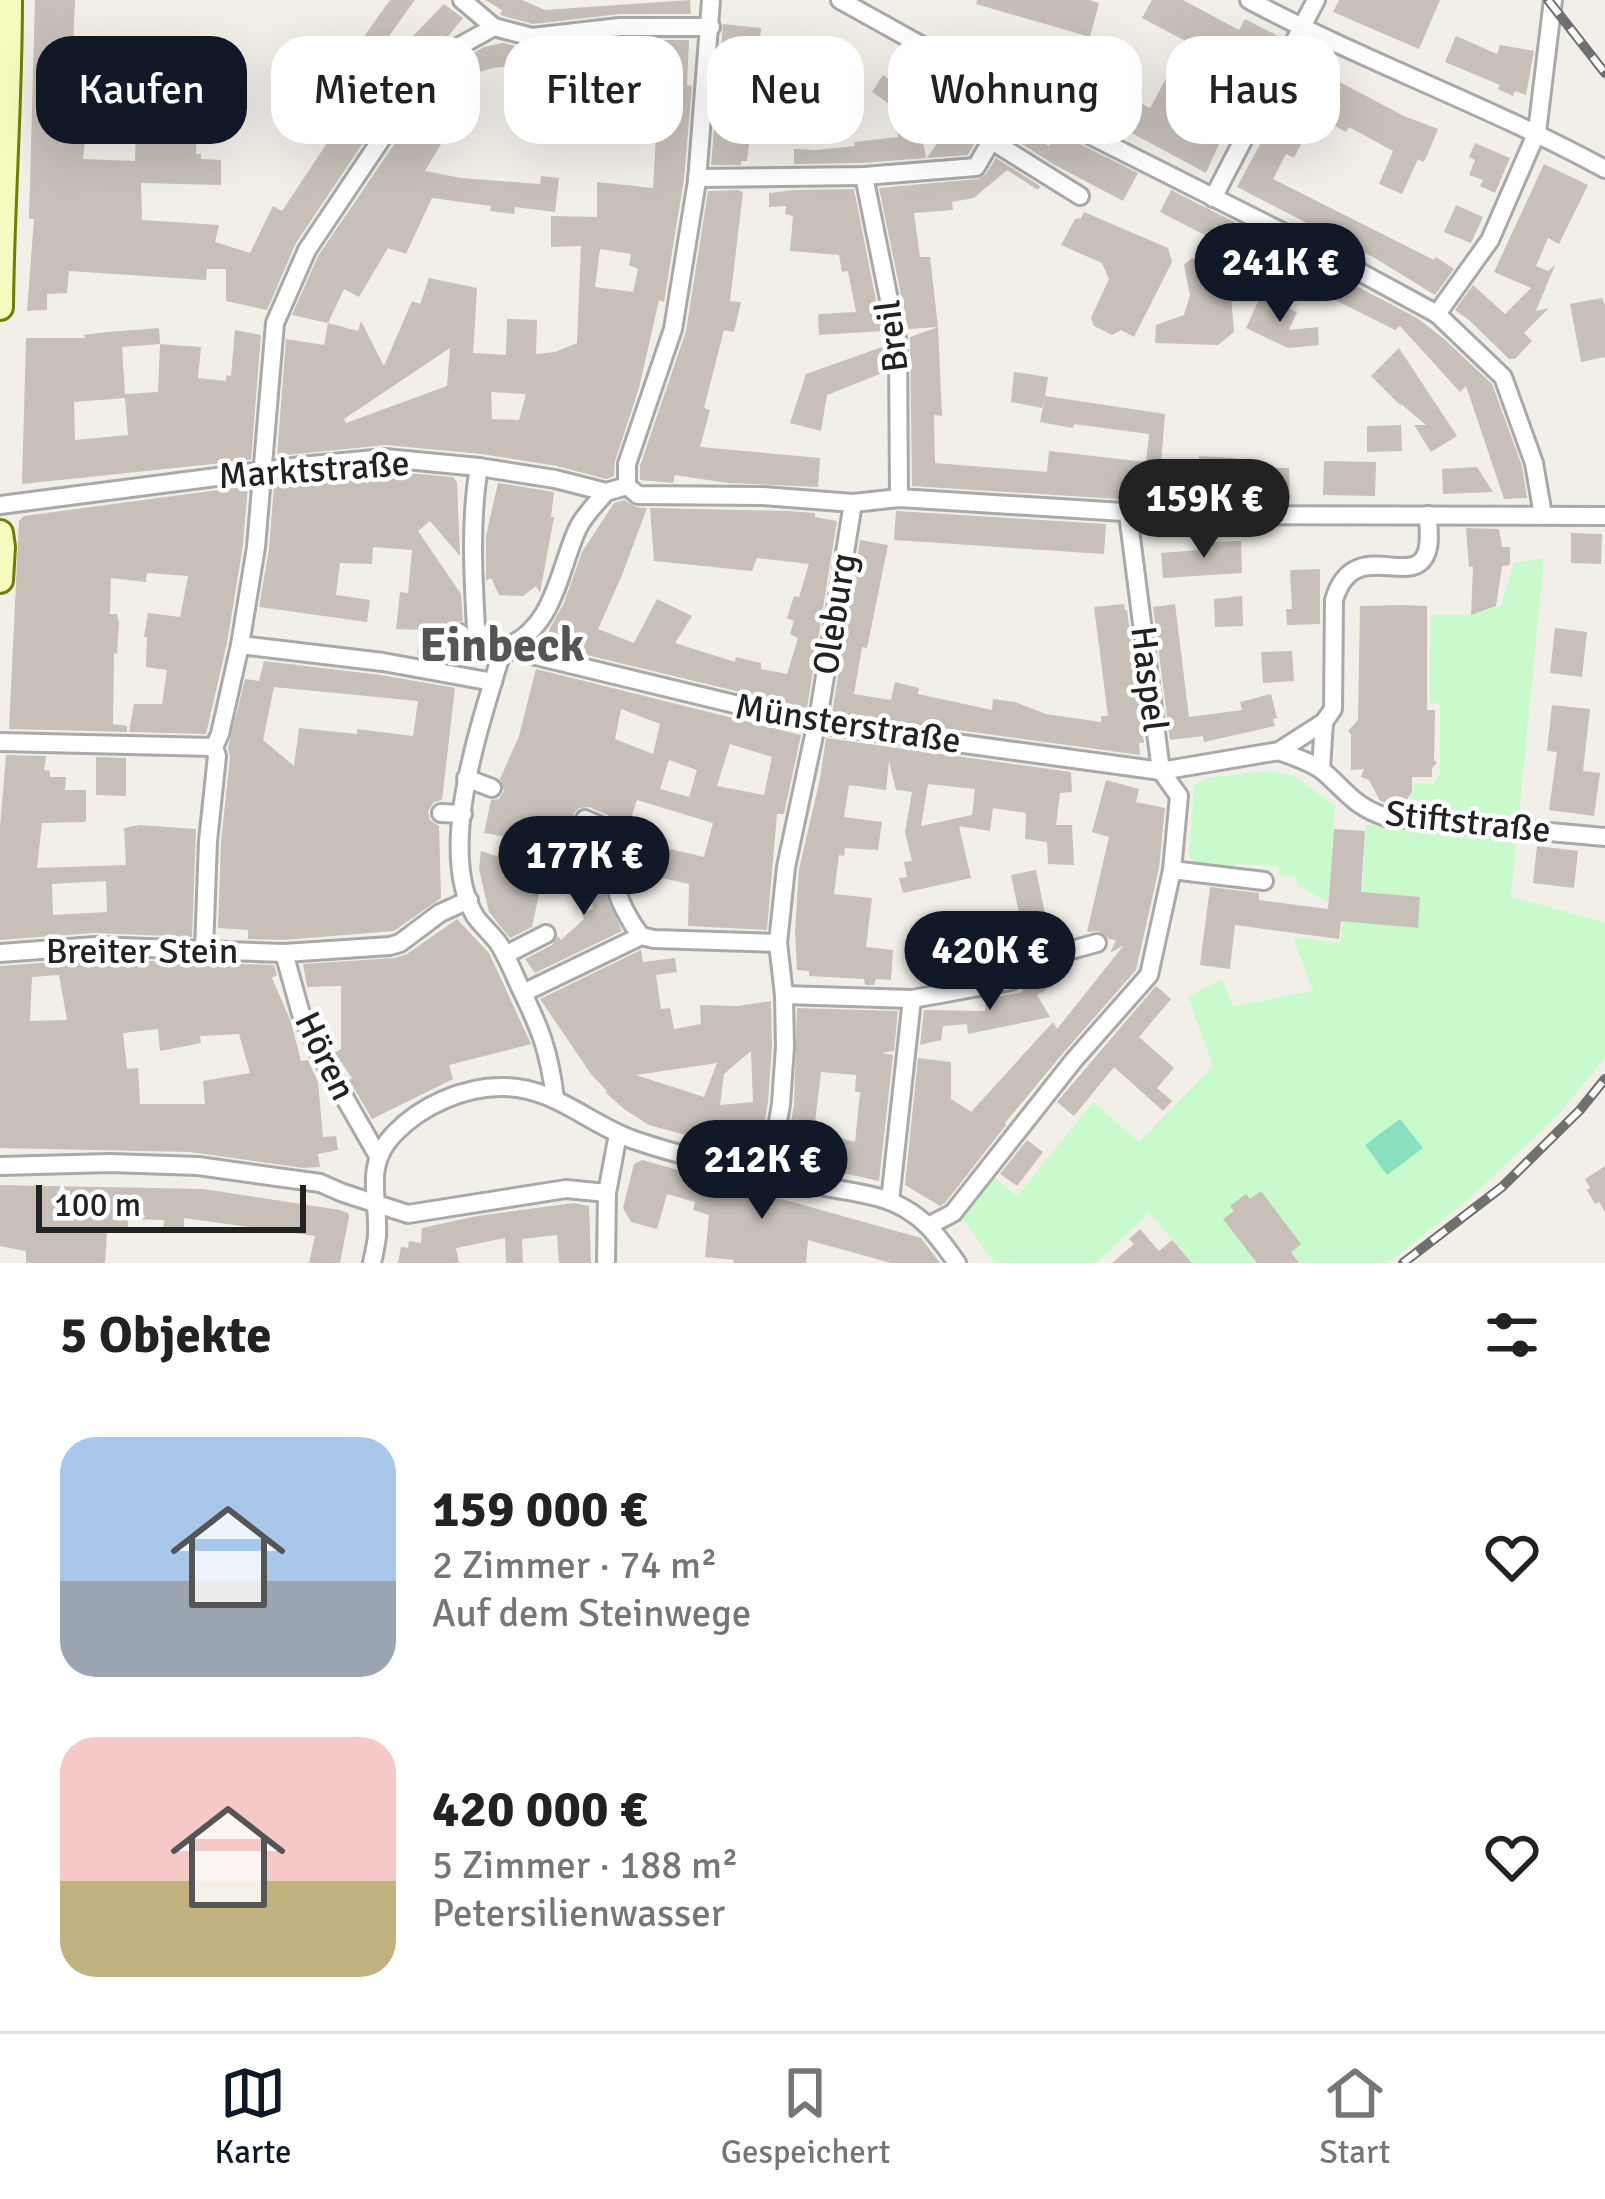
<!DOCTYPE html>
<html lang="de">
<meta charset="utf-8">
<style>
:root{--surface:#fff;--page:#f2f2f2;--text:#222;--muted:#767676;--line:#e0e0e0;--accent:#111827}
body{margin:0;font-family:Signika,sans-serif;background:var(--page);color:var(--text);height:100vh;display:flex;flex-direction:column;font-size:45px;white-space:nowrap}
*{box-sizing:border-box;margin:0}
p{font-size:39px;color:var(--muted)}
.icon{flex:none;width:66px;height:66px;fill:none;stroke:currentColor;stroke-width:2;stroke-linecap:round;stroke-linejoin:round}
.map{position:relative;height:1263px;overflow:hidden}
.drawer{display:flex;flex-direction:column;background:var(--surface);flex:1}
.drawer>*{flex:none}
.top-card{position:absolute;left:36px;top:36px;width:1533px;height:108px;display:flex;gap:24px}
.scale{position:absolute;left:36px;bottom:30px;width:270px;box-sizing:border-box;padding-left:12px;border:6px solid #222;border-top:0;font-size:33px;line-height:42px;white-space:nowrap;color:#222;-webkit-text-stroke:9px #fff;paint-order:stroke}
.price{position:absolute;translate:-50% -102px;padding:0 27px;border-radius:42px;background:var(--accent);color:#fff;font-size:39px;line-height:78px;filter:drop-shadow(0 3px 6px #0008)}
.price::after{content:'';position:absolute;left:50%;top:72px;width:36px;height:27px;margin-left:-18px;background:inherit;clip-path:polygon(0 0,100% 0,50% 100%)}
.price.on{background:#222;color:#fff}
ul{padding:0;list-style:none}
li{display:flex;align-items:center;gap:36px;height:300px;padding:0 60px}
li span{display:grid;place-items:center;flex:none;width:336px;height:240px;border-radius:36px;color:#555}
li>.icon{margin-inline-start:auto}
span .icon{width:144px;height:144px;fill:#fffc;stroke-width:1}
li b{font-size:51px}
h2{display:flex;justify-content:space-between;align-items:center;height:144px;padding:0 60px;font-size:51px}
.pill{padding:0 42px;border-radius:36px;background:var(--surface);box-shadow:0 12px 48px #0002;font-size:42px;line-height:108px}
.pill.on{background:var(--accent);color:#fff}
.tabs{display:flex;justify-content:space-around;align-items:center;height:168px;border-top:3px solid var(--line);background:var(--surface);font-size:33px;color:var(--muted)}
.tabs a{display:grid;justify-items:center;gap:6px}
.tabs .on{color:var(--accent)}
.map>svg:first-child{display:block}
</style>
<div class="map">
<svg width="1605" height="1263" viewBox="0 0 1605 1263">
<rect width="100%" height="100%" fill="#f2efe9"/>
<g fill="#c8facc">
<path d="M1544 558 1511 897 1605 922V1058L1557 1116 1468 1200 1388 1263H1193L1149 1213 1096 1263H995L962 1219 991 1175 1017 1196 1093 1102 1139 1142 1213 1066 1188 997 1222 979 1233 1006 1313 991 1293 937 1340 943 1345 905 1361 906 1366 825 1407 829 1401 806 1408 802 1415 783 1433 784 1440 774V704L1430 702 1431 615H1470L1501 606 1514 563Z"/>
<path d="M1267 771 1294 776 1335 806 1328 902 1297 885V877L1280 875 1278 866 1236 864 1230 871 1204 867 1189 857 1194 786 1206 778Z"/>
</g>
<path fill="#88e0be" d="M1400 1119 1423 1148 1387 1175 1365 1145Z"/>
<g fill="#c7bfb8" fill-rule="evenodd">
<path d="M35 0H75L73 46 161 49V69L193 70 190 130H197L196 154H201V159L221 160V185L141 183 142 220 219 225 215 242 250 253 273 206 282 211 331 137 342 114 354 121 372 89 361 83 376 63 382 68 444 4 463 18 445 40 429 50 410 73 296 243 267 310 226 301V269H207L206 280 69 271 67 293 47 294V310L27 311 34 219H29ZM70 71 104 77 103 97H111L109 126 136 128 135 161 83 159 86 133 70 131Z"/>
<path d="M390 0H415L382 46 365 35Z"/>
<path d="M485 0H522L545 10 690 0 691 14H620L533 24 500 15 502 10Z"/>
<path d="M977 0H1089L1099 3 1090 37 976 4Z"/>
<path d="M1152 0H1183L1239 30 1245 19 1280 37 1242 113 1235 109 1206 173 1087 109 1101 84 1108 87 1123 61 1135 67 1121 93 1150 108 1169 73 1207 94 1223 61 1142 18Z"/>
<path d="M1339 0H1440L1419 49 1333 12Z"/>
<path d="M723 24 761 28 759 52 769 53 767 72 828 75 826 115 768 112V105L754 104 747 161H741V165H711Z"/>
<path d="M1456 36 1497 54 1500 45 1534 51 1526 95 1515 91 1513 96 1498 89 1500 85 1445 62Z"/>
<path d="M621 40H689L687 85 692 86 684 179 664 302 659 300 639 388 615 461 614 476 606 479 557 466 481 454 386 445 277 456 286 339 324 345 328 323 292 315 318 256 446 68 484 47 503 43 533 50ZM663 60 658 100 653 188 597 182V217L551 216V247L581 246 577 343 555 352 536 354 537 320 507 319 506 355 473 353 477 288 429 278 420 304 412 301 384 366 361 321 358 331 328 323 344 289 359 297 388 248 406 254 432 198 491 206 490 211 514 214 515 207 555 212 559 178 541 176 540 184 461 178 425 171 441 144 438 143 443 134 436 130 453 107 444 101 458 78 493 68 523 64 524 73 568 63 571 65ZM600 249 631 254 629 265 638 269 633 292 595 287ZM450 348 447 386 346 423 344 419ZM491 392 526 394 519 420 492 419Z"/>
<path d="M1304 63 1404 116 1438 129 1426 158 1423 162 1418 159 1402 194 1379 184 1393 151 1349 127 1346 132 1316 116 1294 158 1286 154 1273 179 1434 260 1436 257 1454 269 1435 295 1373 257 1237 187Z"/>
<path d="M883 75 899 86 902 81 913 88 926 158 863 163 794 164V149L816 150 855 146 854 142 898 137 897 128 918 124 872 92Z"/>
<path d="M950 76 997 102 968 155 927 158 959 111 937 99Z"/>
<path d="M1015 125 1049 146 1056 132 1138 173 1123 201 1055 165 1009 136Z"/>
<path d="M1475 143 1510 158 1495 193 1480 186 1483 180 1469 175 1475 160 1469 157Z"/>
<path d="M996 158 1040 186 1038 190 1007 170 974 198 952 202 953 210 914 213 920 257H930L938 327 908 329 879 188 978 179 986 174Z"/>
<path d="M1544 164 1588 185 1559 244 1548 238 1536 266 1548 271 1555 265 1536 311 1549 308 1524 333 1532 341 1515 359H1509L1469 320 1455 310 1473 285 1505 314 1531 288 1494 272Z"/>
<path d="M854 189 882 331 819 335 818 314 856 312 848 271 842 272 839 255 790 251 793 216 785 214 786 206 769 207V193L795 190Z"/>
<path d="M738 190 743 192 730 301 741 302 734 332 724 330 704 408 710 410 700 447 820 458 818 487 728 483 675 475 673 483 640 480V466L686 331 708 191Z"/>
<path d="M1171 190 1242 226 1230 248 1160 212Z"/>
<path d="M1456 205 1483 217 1471 243 1444 232Z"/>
<path d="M1084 212 1168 248 1172 262 1134 337 1121 330 1112 335 1094 326 1091 318 1109 279 1102 263 1061 245 1075 219 1081 218Z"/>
<path d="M1269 240 1417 318 1443 338 1492 384 1522 466 1527 498 1504 499 1466 386 1460 392 1400 326 1395 330 1259 262Z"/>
<path d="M1192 258 1230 284 1234 332 1218 345 1155 343 1156 325 1184 315 1190 295 1184 265Z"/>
<path d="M1261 295 1297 312 1289 330 1318 327 1319 345 1288 348 1246 328Z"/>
<path d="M1602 298 1605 305V357L1581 362 1570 304Z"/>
<path d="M938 327 942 416 934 415 935 463 1047 472 1049 451 1146 462 1149 434 1074 424 1073 428 1040 422 1045 397 1042 408 1011 402 1014 372 1048 377 1045 396 1165 414 1161 463 1171 464 1167 502 912 486 910 337Z"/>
<path d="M159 328 160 344 201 347 198 378 226 381V375L231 376 235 330 261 335 251 460 22 484 26 338H85L84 335 107 332ZM160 344 158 392 125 394 122 347ZM125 398 128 435 75 440 74 402Z"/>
<path d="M885 346V372L827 395 821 431 790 423 806 374Z"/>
<path d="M1399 348 1457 436 1431 452 1414 425H1426L1401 404V406L1371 376Z"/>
<path d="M1401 425 1402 451 1367 452V426Z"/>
<path d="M1199 456 1237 458 1236 468H1289L1290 497H1247V495L1198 493Z"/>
<path d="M1324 461 1376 462 1375 496 1323 495Z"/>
<path d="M1477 467 1493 492 1443 494 1442 469Z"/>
<path d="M385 471 453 477 457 482 460 556 430 521 418 531 461 594 463 621 452 623 448 631V637L454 645 468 648 466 655 459 654 458 663 417 655 420 630 396 629 400 592 408 593 412 550 373 547 372 564 340 563 336 595 370 600 367 622 259 607 269 549 274 485Z"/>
<path d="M498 483 554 492 551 517H554L540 593 536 586 523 596 499 595 491 578 486 581V536Z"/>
<path d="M248 486 243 545 227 643 206 734 129 732 134 704H162L167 670 146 667 147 637H144L148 613 180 617 188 576 147 573 146 582 111 578 110 614H117L119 623 117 654 114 653 113 724 127 726V732L9 729 19 521 24 516Z"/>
<path d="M624 500 636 507 647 508 622 575 598 629 634 643 657 599 692 616 675 643 735 662 736 657 761 663V669L787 674 798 638 790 634 794 621 787 618 794 596 799 597 809 564 757 558 752 571 654 561 650 508 788 511 815 513V517L837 521 807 708 545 645 550 628 564 603 582 552 614 503Z"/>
<path d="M896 511 1106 524 1104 554 894 540Z"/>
<path d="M1466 528 1499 529 1502 547H1510V565L1502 566 1496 606 1471 615 1473 567H1469Z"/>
<path d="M1571 533 1602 534 1601 564 1571 563Z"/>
<path d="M860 540 888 545 867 648 862 647 854 694 891 700 895 682 919 688 918 694 992 710 993 699 1015 702 1046 714 1101 722V716H1108L1094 607 1124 604 1125 610H1127L1144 743H1139L1140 755 832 713Z"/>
<path d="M1241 541 1242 573 1163 578 1161 553 1212 549V542Z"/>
<path d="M1320 569V624L1287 625 1286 609H1292L1290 570Z"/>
<path d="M1242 596 1243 626 1215 627 1214 599Z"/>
<path d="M1175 604 1189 717 1242 710 1240 702 1271 694 1277 718 1273 719 1275 726 1204 742 1203 736 1170 740 1153 607Z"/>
<path d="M1401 605 1427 606V710H1435L1434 760 1437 763 1432 768V777H1412V792L1404 803 1397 805 1380 801 1369 780 1361 777 1364 769 1351 770V734L1348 731 1358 720 1360 606Z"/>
<path d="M1555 628 1587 632 1582 677 1550 673Z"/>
<path d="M1292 651 1294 681 1263 683 1261 652Z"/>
<path d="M264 661 381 675 455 688 442 800 434 802 428 811 430 820 439 826 441 898 394 931 284 940 248 939V930L218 928 221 842 230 757 228 748 245 679 259 681ZM274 687 418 701 413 736 357 729V734L299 728 294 766 263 740Z"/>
<path d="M536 669 801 735 784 814H777L767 930 688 926 689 884 630 871 634 852 632 840 704 857 713 823 637 800 627 831 608 815 589 807 579 808 574 813 573 821 583 832 577 843 555 835 552 845 484 833 491 800 499 799 504 791 500 779 519 736ZM621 709 660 724 653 754 615 739ZM730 744 772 757 764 795 717 786ZM669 760 697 770 689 797 660 789Z"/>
<path d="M1552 705 1590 709 1583 771 1600 773 1594 816 1549 810 1557 752 1547 751Z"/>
<path d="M826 738 1071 772 1072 792 1060 793 1056 825H1072L1074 865 1048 864 1047 842 1025 839 1026 813 993 808 990 831 959 826 971 878 903 893 899 878 907 877 904 862 912 861 905 832 912 792 896 790 889 761 886 790 849 785 844 817 882 822 878 850 845 848 844 856 839 855 834 894 872 898 866 947 893 950 891 980 876 979 874 985H865L864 979 809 976V971L797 970 795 931 799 869 820 779ZM928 784 975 789 972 815 921 826Z"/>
<path d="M6 755 46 756 44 770 50 771V777H66L65 790H86V822L42 823 37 868 126 865 124 828 140 825 196 829 192 937 94 933 0 940V827ZM106 881 107 912 53 915 52 884Z"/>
<path d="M96 757 126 758V796L96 795Z"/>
<path d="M1106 780 1139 789 1136 802 1165 808 1159 868 1136 970 1064 1052 1005 1123 1006 1125 945 1203 940 1206 905 1185 918 1058 951 1062V1099L971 1112 1053 1022 1057 1029 1124 945 1110 953 1116 940 1109 939 1099 931 1087 932 1109 837 1092 832Z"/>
<path d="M1334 829 1365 831 1361 892 1420 897 1418 928 1341 921 1339 939 1235 925 1230 969 1200 965 1210 887 1259 893V900L1328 909Z"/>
<path d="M1537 846 1578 851 1574 888 1533 883Z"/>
<path d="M589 848 607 855 603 876 604 890 622 931 535 973 525 959 552 945 558 936 561 940 584 919 581 913 593 909 589 878 574 872Z"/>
<path d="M481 851 544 871 532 927 510 938 489 912 479 869Z"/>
<path d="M1036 870 1048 928 1043 927 1033 948 1035 951 1009 967 1007 965 957 977 956 970 923 978 916 952H922L916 926 936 921 942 946 949 944 951 949 1010 935 1020 918 1011 875Z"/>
<path d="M457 919 489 953 531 1044 449 1065 453 1079 372 1119 349 1080 352 1078 335 1053 341 1049V986L307 987 303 964 394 958 407 954Z"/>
<path d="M641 950 643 962 675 958 677 972 656 975 661 1009 670 1008 674 1029 701 1024 700 1005 737 1006 771 1001 772 1047 768 1102 759 1155 649 1125 624 1109 605 1092 607 1091 591 1074 540 999ZM751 1051 753 1102 720 1105 724 1074ZM717 1063 704 1097 636 1075Z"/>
<path d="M95 959 274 965 277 975 272 978 291 1022 301 1061 308 1060 318 1082 323 1137 336 1136 338 1150 318 1154 320 1167 303 1168 190 1152 0 1148V966ZM59 975 67 1020 30 1021 32 977ZM158 1029 160 1051 201 1043 200 1036 239 1034 250 1073 203 1081 205 1104H140L138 1068 127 1069 123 1033Z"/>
<path d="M1047 973 1054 985 1037 995 1050 1017 968 1034 967 1024 943 1026 941 1040 920 1045 924 1010 985 1011 986 999 1023 992 1022 989Z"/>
<path d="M1156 986 1171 999 1139 1037 1174 1068 1157 1088 1172 1101 1163 1111 1114 1067 1074 1116 1057 1102Z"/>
<path d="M797 1008 898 1011 894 1051 881 1053 893 1055 879 1181 784 1160 794 1105ZM821 1072 856 1075 855 1092H860L855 1142 814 1131Z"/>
<path d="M1027 1140 1043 1152 1017 1186 1000 1174Z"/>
<path d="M642 1160 921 1238 940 1263H891L808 1240 806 1263H733L734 1260 705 1257 709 1215 693 1210 695 1202 667 1194 657 1229 631 1222 623 1208 634 1164Z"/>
<path d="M1605 1166V1212L1599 1202 1595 1204 1587 1190 1590 1188 1585 1179Z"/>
<path d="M0 1185 203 1189 340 1210 348 1213 349 1217 340 1263H309L315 1236 184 1218V1233H163L164 1220 128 1219V1233H107L105 1263H26V1251L0 1246Z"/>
<path d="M1261 1191 1301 1244 1291 1252 1299 1263H1257L1223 1219 1234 1211 1230 1206 1246 1194 1250 1199Z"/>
<path d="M574 1203 589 1206 591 1263H559L557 1235 522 1239 523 1263H506L505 1238 456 1248 459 1263H398L401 1247 408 1248 409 1241 421 1243 422 1228 477 1216Z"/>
<path d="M1140 1229 1159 1251 1172 1240 1192 1263H1112L1134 1244 1129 1239Z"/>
</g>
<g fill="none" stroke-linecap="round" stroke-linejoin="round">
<defs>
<g id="street">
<path d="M462 0 494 27"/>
<path d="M840 0 1016 98 1334 258 1437 314 1503 377 1534 463 1543 515"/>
<path d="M1249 0C1365 62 1489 106 1605 169"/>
<path d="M992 141 1080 196"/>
<path d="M864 176 898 344 899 498"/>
<path d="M697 178 864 176 976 167 1016 98"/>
<path d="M1213 198 1316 0"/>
<path d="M1437 314 1490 240 1537 132 1553 0"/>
<path d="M479 467C470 520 473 574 476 628L481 634 503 648 817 724 1161 771 1128 514"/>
<path d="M627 486 638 495 763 496 853 503 899 498 1171 515 1605 516"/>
<path d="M627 486V464L673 329 697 181 711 0"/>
<path d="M0 505 301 466 385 458 479 467 555 479 606 492 627 486"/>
<path d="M460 633 463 636"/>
<path d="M240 645 256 547 275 323 307 250 421 80 438 58 494 27 532 37 620 27H711"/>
<path d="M503 648C483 718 435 847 475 916 482 926 492 934 499 944 507 957 513 971 519 985 540 1028 549 1050 555 1098"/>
<path d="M504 648C554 629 558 573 577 530 583 516 596 504 606 492"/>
<path d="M0 742 214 747"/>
<path d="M1279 751C1294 757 1312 762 1324 772 1347 792 1355 807 1386 817L1605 837"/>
<path d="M1321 769 1324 722 1333 709 1334 600C1353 535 1412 589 1426 554 1431 543 1428 527 1428 515"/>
<path d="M466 778 492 788"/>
<path d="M441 813 463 814"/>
<path d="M585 819C599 826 620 831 621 851 621 861 615 870 615 881 617 899 630 922 641 936"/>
<path d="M1264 881 1172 870 1179 796 1161 771 1279 751 1324 722"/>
<path d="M204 949 208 841 217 756 214 747 220 734 240 645 383 662 493 682"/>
<path d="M0 953 95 946 284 953 390 946 400 943 440 913 469 900"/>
<path d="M284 953 301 1014 319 1053 378 1156"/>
<path d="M505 955 546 934"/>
<path d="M523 993 641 936 654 939 778 943"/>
<path d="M784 995 912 999 946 993 1011 981 1053 955 1097 943"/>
<path d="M0 1166 110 1163 198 1166 320 1183 343 1193 408 1214 566 1189 607 1193"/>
<path d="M769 1174 781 1104 785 1047 784 995 778 943 786 867 820 707 853 503"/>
<path d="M890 1201 912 999"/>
<path d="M930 1225 953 1213 1074 1060 1149 975 1172 870"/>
<path d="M372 1263C374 1254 376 1245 377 1236 379 1196 363 1165 395 1133 421 1106 463 1087 501 1087 553 1086 588 1124 634 1140 695 1161 759 1172 821 1186 843 1191 871 1193 892 1202 924 1216 937 1235 957 1263"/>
<path d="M606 1263 607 1193 618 1134"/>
</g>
<g id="secondary">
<path d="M0 307C1 204 9 102 9 0"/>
<path d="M0 533 2 547 0 580"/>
</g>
</defs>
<use href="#street" stroke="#a9a9a9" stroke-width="22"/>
<use href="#secondary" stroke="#707d05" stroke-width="30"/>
<use href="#street" stroke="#fff" stroke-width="16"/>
<use href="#secondary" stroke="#f7fabf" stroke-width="24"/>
<defs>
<g id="rail">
<path d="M1548 0 1605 73"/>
<path d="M1403 1263 1502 1187 1580 1110 1605 1079"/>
</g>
</defs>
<use href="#rail" stroke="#707070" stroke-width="10"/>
<use href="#rail" stroke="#fff" stroke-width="6" stroke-dasharray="18" stroke-linecap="butt"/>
</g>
<g text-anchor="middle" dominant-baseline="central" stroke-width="9" stroke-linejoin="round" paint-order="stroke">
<g font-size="36" fill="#222" stroke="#fff">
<text transform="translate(892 336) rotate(-97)">Breil</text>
<text transform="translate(314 470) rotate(-4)">Marktstraße</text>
<text transform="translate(835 614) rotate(-81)">Oleburg</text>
<text transform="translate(1149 679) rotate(83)">Haspel</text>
<text transform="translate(848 724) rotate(9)">Münsterstraße</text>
<text transform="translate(1468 822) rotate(6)">Stiftstraße</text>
<text x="142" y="951">Breiter Stein</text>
<text transform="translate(325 1056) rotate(64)">Hören</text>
</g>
<g font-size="48" font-weight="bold" fill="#555" stroke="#fff">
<text x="502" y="645">Einbeck</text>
</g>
</g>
</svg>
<div class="scale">100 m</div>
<b class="price" style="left:1280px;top:325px">241K €</b>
<b class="price on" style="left:1204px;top:561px">159K €</b>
<b class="price" style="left:584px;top:918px">177K €</b>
<b class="price" style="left:990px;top:1013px">420K €</b>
<b class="price" style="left:762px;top:1222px">212K €</b>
<div class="top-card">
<a class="pill on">Kaufen</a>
<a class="pill">Mieten</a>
<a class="pill">Filter</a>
<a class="pill">Neu</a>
<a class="pill">Wohnung</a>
<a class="pill">Haus</a>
</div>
</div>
<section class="drawer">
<h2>5 Objekte<svg class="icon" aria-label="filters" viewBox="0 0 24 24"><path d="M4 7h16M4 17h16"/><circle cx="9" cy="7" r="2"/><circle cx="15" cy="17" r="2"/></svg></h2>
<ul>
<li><span style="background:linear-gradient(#a9c7e8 60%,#9aa5b1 0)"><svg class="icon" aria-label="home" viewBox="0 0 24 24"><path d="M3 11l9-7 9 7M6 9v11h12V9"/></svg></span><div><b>159 000 €</b><p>2 Zimmer · 74 m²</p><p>Auf dem Steinwege</p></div><svg class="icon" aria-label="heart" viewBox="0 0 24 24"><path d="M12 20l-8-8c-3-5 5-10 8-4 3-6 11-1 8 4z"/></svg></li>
<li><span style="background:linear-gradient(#f6c9c9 60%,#c2b280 0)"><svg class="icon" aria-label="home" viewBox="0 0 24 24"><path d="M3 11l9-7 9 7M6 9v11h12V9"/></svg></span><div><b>420 000 €</b><p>5 Zimmer · 188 m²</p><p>Petersilienwasser</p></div><svg class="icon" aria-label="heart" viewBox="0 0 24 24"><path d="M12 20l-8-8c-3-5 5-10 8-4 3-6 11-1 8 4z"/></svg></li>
</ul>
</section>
<nav class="tabs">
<a class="on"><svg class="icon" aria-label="map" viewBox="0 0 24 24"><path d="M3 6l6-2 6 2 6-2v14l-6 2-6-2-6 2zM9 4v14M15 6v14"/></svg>Karte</a>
<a><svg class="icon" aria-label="saved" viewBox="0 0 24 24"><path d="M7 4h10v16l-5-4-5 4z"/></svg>Gespeichert</a>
<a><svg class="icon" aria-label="home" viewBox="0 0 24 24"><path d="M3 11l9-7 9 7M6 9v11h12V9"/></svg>Start</a>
</nav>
